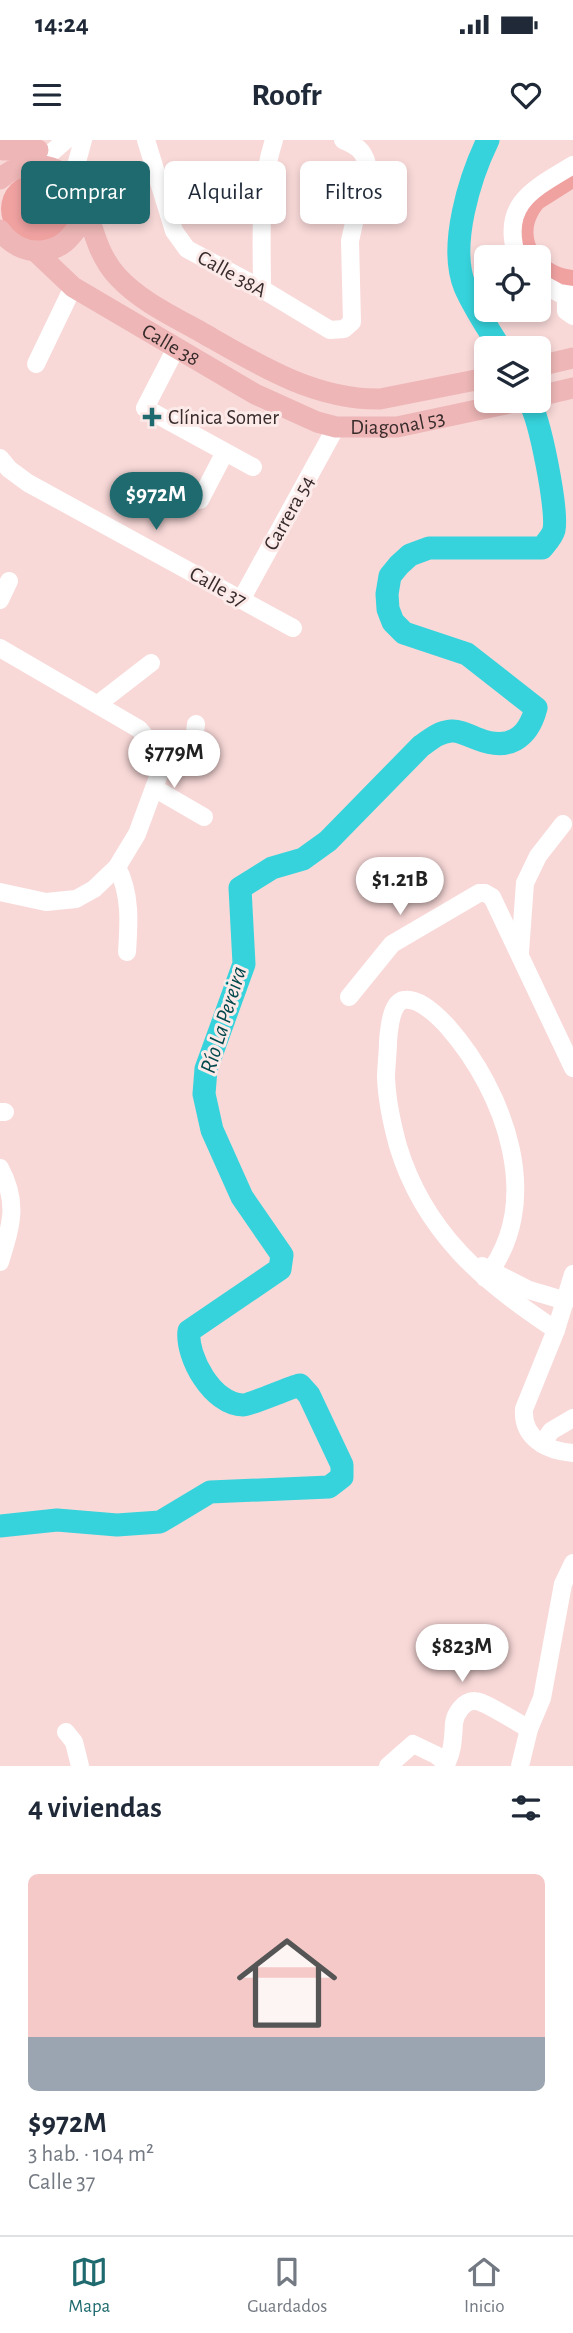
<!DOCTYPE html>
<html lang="es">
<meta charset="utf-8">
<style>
:root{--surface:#fff;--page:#f6f6f7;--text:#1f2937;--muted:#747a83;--line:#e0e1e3;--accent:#1e6a6e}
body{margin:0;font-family:"Alegreya Sans",sans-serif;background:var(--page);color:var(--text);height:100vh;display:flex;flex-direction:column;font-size:26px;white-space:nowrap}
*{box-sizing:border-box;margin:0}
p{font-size:23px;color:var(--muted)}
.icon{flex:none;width:38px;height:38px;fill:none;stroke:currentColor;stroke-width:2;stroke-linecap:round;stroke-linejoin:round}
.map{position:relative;height:1626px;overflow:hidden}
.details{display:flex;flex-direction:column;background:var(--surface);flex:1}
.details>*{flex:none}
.guide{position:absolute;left:21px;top:21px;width:532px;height:63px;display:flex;gap:14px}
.fabs{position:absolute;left:474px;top:105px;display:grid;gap:14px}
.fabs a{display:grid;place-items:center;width:77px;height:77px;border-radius:10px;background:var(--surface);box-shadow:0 4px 10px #0003;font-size:35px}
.price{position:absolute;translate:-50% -60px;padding:0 16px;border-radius:24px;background:#fff;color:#222;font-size:23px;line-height:46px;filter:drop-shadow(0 2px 4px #0008)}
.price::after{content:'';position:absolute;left:50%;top:42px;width:21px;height:16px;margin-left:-10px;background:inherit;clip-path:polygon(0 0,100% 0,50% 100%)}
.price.active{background:var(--accent);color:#fff}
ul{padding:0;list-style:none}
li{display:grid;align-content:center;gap:14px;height:371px;padding:0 28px}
li span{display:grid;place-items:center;height:217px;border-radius:10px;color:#555}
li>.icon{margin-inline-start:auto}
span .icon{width:126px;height:126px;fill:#fffc;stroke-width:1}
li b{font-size:30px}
h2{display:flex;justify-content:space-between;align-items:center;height:84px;padding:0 28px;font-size:30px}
.chip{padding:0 24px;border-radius:10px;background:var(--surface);box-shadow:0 4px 10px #0003;font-size:24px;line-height:63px}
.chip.active{background:var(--accent);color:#fff}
.status{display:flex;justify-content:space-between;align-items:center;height:49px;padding:0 35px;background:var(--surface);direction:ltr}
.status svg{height:19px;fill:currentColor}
header{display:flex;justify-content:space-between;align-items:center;height:91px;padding:0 28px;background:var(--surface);font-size:32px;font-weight:600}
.tabs{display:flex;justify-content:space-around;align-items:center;height:98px;border-top:2px solid var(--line);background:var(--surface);font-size:19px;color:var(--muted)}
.tabs a{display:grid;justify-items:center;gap:4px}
.tabs .active{color:var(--accent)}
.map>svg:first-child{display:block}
</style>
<div class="status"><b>14:24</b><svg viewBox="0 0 49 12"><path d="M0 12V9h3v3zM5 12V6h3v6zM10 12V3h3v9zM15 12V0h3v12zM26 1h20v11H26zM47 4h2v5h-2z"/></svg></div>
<header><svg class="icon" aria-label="menu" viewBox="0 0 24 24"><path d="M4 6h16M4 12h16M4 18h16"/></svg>Roofr<svg class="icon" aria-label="heart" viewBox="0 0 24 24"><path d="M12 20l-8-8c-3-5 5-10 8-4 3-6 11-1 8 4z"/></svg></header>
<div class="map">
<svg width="573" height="1626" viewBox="0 0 573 1626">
<rect width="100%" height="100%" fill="#f8d9d8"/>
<g fill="#f0a2a1">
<path d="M573 18V49L543 68C520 96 542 127 573 130V157L539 148V117H512L509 81Z"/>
<circle cx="36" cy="69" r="35"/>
</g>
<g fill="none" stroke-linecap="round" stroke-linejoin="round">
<g stroke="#36d3dc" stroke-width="23">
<path d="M488 0C470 37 448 106 465 147 474 168 488 188 500 208"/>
<path d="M0 1386 57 1380 117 1385 160 1382 210 1352 329 1347 342 1337V1325L309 1255 300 1245C288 1248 250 1265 243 1265 213 1265 186 1217 189 1191L280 1129 282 1115 242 1057 212 990 204 954 206 929 244 824 240 748 272 728 303 719 328 701 421 606C431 599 439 592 451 591 459 590 470 596 478 599 508 611 528 599 536 568L467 514 404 493 393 482 388 469 387 454 390 436 399 425 410 415 429 408H542C546 403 552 397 554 390 558 370 540 279 529 261"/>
</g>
<g stroke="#fff" stroke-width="18">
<path d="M146 0 174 91 187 109 262 149 330 190 344 189 352 182 350 101 367 24C363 9 356 6 343 0"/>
<path d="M43 20 66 0"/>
<path d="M76 40 77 22 83 0"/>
<path d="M517 117C500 64 533 49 573 25"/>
<path d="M539 142 559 153 573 155"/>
<path d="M262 149C262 98 258 49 274 0"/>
<path d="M566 156V171L573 176"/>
<path d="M176 208 145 268 253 327"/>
<path d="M36 224 73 147"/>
<path d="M0 318 9 329 28 343 293 488"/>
<path d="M200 360 225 312"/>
<path d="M0 460 9 441"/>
<path d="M241 460 336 287"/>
<path d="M0 508 139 589 160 614 161 629 137 694 117 727 94 749 76 759 46 762 0 752"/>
<path d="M98 564 151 523"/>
<path d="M161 629 194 600 196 584"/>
<path d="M154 648 204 677"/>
<path d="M117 727C131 754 129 783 127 812"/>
<path d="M520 812 525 743 538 716 563 684"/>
<path d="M349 857 392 804 479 753H485L492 757 573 928"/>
<path d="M0 972H5"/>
<path d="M0 1028C19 1063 11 1086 0 1122"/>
<path d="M482 1126 529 1150 566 1161"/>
<path d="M573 1134 556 1190 524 1269C522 1298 547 1311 573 1313"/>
<path d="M485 1138C546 1063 505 952 448 887 439 877 419 857 404 860 391 862 389 890 388 901 388 914 386 926 386 938 387 962 392 984 398 1006 424 1092 484 1143 556 1190"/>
<path d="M542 1304 551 1291 573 1278"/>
<path d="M66 1592 74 1602 80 1626"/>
<path d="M388 1626 413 1604 436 1615 446 1623"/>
<path d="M445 1626C453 1612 453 1599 454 1583 455 1574 464 1560 475 1561 484 1561 518 1583 529 1589"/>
<path d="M520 1626 529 1589 542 1558 563 1444 573 1423"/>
</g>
<g stroke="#eeb6b6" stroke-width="21">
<path d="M3 10H38"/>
<path d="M0 39C42 0 114 51 70 97 63 105 53 110 42 111 25 112 10 104 0 90"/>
<path d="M83 58C92 85 97 114 117 136 140 161 172 176 201 192 257 224 314 260 380 259L486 238"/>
<path id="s1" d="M35 111 73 147 255 254 317 282 336 287H397L519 261"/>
<path d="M539 226 573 218"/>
<path d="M539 256 573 248"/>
</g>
</g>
<path fill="#1e6a6e" stroke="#fceae9" stroke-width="2.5" d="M148.5 266.5h7v7h7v7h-7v7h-7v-7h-7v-7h7z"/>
<g text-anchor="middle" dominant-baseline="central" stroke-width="6" stroke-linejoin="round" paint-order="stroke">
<g font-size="21" fill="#372b2b" stroke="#fceae9">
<text transform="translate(232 134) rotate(29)">Calle 38A</text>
<text stroke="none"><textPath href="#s1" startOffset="166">Calle 38</textPath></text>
<text stroke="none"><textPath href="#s1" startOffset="413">Diagonal 53</textPath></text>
<text transform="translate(289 373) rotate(-61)">Carrera 54</text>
<text transform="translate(218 447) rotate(29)">Calle 37</text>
</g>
<g font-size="21" fill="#372b2b" stroke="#fceae9" text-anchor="start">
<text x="168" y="277">Clínica Somer</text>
</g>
<g font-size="23" font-style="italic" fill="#02494d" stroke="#fceae9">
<text transform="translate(224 880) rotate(-73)">Río La Pereira</text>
</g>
</g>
</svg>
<div class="fabs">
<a><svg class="icon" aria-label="locate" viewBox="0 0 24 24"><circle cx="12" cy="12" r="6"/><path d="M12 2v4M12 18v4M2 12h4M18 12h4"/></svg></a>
<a><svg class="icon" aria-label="layers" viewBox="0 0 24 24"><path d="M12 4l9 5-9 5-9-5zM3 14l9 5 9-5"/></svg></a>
</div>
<b class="price active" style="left:156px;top:392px">$972M</b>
<b class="price" style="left:174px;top:650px">$779M</b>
<b class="price" style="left:400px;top:777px">$1.21B</b>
<b class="price" style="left:462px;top:1544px">$823M</b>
<div class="guide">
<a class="chip active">Comprar</a>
<a class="chip">Alquilar</a>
<a class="chip">Filtros</a>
</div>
</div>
<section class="details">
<h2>4 viviendas<svg class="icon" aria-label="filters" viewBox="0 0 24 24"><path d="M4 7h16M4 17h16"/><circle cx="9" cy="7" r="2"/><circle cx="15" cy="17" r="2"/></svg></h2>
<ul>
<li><span style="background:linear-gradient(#f6c9c9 75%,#9aa5b1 0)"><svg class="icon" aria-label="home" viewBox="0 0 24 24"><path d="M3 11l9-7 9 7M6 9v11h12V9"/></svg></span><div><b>$972M</b><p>3 hab. · 104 m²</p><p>Calle 37</p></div></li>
</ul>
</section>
<nav class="tabs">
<a class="active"><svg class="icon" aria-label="map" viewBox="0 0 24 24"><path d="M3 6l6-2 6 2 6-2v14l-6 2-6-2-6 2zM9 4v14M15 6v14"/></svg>Mapa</a>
<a><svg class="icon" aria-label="saved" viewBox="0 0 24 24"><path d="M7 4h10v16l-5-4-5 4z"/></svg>Guardados</a>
<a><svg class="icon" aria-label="home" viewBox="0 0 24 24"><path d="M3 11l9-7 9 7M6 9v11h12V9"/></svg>Inicio</a>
</nav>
